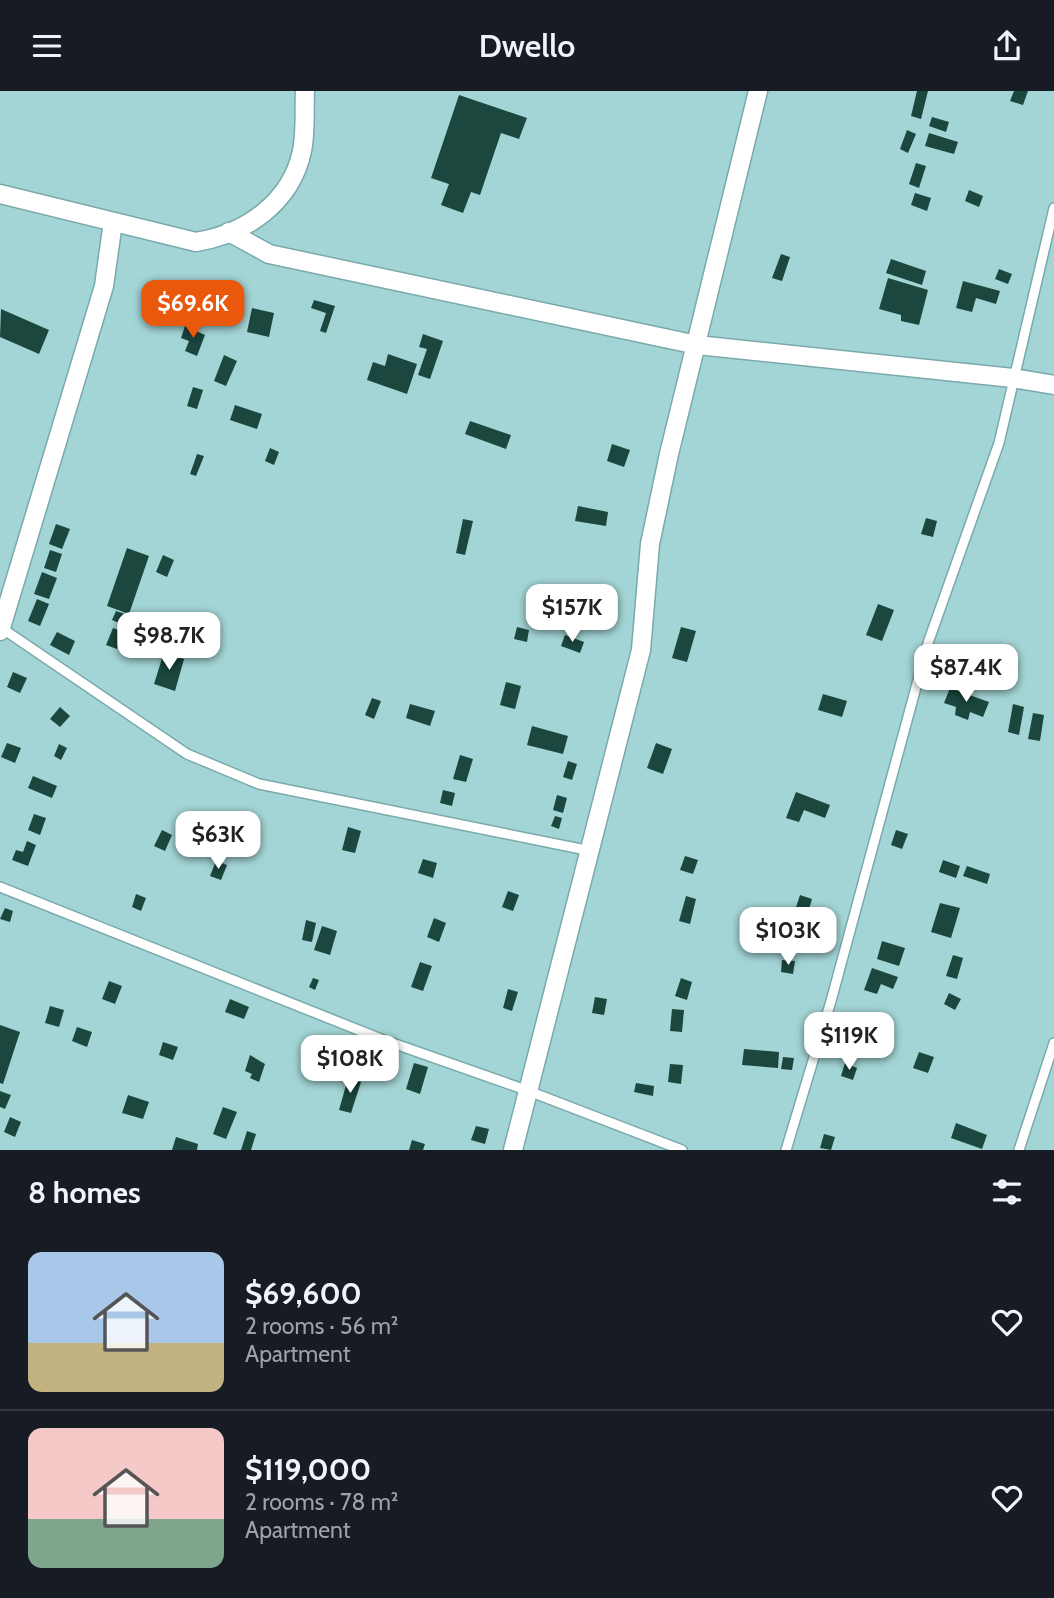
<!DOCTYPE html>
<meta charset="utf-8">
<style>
:root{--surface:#171b24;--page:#20242c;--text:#f1f3f6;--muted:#9ea1a6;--line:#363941;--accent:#ea580c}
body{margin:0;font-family:Cabin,sans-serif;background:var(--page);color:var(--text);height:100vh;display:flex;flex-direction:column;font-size:26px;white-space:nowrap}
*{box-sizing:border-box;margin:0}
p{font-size:23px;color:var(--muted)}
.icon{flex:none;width:38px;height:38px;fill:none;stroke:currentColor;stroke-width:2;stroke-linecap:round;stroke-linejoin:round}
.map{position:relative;height:1059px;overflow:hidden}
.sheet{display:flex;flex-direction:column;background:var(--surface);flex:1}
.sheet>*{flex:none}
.price{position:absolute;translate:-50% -60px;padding:0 16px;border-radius:14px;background:#fff;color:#222;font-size:23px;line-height:46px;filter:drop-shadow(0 2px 4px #0008)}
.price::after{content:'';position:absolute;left:50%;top:42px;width:21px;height:16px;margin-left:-10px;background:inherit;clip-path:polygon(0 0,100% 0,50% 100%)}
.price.selected{background:var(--accent);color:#fff}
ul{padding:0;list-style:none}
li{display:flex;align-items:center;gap:21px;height:175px;padding:0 28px}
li+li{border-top:2px solid var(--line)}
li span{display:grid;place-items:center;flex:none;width:196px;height:140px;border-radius:14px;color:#555}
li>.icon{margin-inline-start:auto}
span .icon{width:84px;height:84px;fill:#fffc;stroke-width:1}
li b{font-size:30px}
h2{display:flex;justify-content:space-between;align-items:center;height:84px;padding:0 28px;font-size:30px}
header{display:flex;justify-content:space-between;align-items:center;height:91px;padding:0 28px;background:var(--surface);font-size:32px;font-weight:600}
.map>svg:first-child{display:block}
</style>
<header><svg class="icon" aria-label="menu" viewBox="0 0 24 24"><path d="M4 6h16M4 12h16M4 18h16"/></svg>Dwello<svg class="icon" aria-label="share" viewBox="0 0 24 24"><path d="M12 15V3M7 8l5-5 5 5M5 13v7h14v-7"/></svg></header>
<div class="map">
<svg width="1054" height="1059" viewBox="0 0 1054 1059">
<rect width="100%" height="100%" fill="#a4d5d6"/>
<g fill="#1b473e">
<path d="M917 0H928L921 28 911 25Z"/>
<path d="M1014 0H1028L1023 14 1010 10Z"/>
<path d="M459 4 527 27 519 48 501 42 480 104 471 101 463 122 441 114 449 93 431 87Z"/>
<path d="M932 26 949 31 946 41 929 35Z"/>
<path d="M907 39 916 43 908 62 900 58Z"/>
<path d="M929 42 958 51 954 63 925 55Z"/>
<path d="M916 72 926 75 919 97 909 93Z"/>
<path d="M969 99 983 105 979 116 965 110Z"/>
<path d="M915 102 931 107 927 120 911 114Z"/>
<path d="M781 163 790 166 782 190 772 187Z"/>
<path d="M891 168 926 180 922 194 886 182Z"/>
<path d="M999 178 1012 183 1008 193 995 188Z"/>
<path d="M888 187 928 199 919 234 901 230V224L879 218Z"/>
<path d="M963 190 1000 200 996 213 976 207 972 221 956 217Z"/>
<path d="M314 209 335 215 326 242 320 240 326 222 311 217Z"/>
<path d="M182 211 195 215 190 227 178 223Z"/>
<path d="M252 217 274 222 269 246 247 241Z"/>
<path d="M1 218 49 239 39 263 0 246Z"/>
<path d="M185 235 205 244 197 265 185 260 189 250 181 247Z"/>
<path d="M423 243 443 250 430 288 418 284 427 258 419 256Z"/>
<path d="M388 263 417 273 407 303 367 289 373 271 385 275Z"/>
<path d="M224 264 237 270 226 295 214 290Z"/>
<path d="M193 296 203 299 197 318 187 315Z"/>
<path d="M235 314 262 323 257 338 230 329Z"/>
<path d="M470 330 511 344 506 358 465 343Z"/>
<path d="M612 353 630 359 624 376 607 370Z"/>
<path d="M270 357 279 361 274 374 265 370Z"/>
<path d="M197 363 204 365 196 385 190 383Z"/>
<path d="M578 415 608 421 606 435 575 430Z"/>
<path d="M926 427 937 430 933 446 921 443Z"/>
<path d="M463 428 473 430 465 464 456 462Z"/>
<path d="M56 433 70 438 62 458 49 453Z"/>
<path d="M127 457 149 465 129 523 107 515Z"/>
<path d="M50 459 62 463 56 481 44 477Z"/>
<path d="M163 464 174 469 167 486 156 481Z"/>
<path d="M42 481 57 487 49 508 34 503Z"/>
<path d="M604 501 613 504 609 516 600 513Z"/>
<path d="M37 508 49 513 40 535 28 530Z"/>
<path d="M878 513 894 519 882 550 866 544Z"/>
<path d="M116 520 128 524 124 534 112 529Z"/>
<path d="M517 536 529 539 527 551 514 548Z"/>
<path d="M681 536 696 540 687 571 672 567Z"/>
<path d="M113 537 124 541 117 558 106 554Z"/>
<path d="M57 541 75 550 69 564 50 554Z"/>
<path d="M565 544 584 551 580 562 561 555Z"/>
<path d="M164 561 184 568 175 600 154 593Z"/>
<path d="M13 581 27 587 20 602 7 596Z"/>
<path d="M506 591 521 595 515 618 500 614Z"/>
<path d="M950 597 989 611 983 626 970 621 968 629 955 624 956 616 944 612Z"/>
<path d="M823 603 847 610 842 626 818 619Z"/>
<path d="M372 607 381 610 374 628 365 624Z"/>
<path d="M410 613 435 620 430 635 406 627Z"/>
<path d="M1013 613 1024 616 1019 644 1008 641Z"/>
<path d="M60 616 70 625 60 636 50 628Z"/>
<path d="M1033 622 1044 624 1040 650 1028 648Z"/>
<path d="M532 635 568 645 563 663 527 654Z"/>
<path d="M7 652 21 657 15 672 1 666Z"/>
<path d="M656 652 672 658 663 683 647 677Z"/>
<path d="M59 653 67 657 61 669 54 665Z"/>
<path d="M460 664 473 668 466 691 453 688Z"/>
<path d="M568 670 577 673 572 689 563 686Z"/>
<path d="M33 685 57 695 52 707 28 697Z"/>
<path d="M443 699 455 702 452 715 440 712Z"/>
<path d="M796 701 830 714 825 727 804 719 799 731 786 727Z"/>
<path d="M557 704 567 707 563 722 553 719Z"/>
<path d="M34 723 46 727 40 744 28 739Z"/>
<path d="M555 725 562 727 559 738 551 735Z"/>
<path d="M230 727 246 735 241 746 225 738Z"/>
<path d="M348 736 361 740 355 762 342 759Z"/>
<path d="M162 739 172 744 165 760 154 755Z"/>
<path d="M896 739 908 743 902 758 891 754Z"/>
<path d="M27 750 36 754 28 775 12 769 16 759 23 761Z"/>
<path d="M685 765 698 769 693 783 680 779Z"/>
<path d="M423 768 437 772 433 787 418 782Z"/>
<path d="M943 769 960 775 956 787 939 781Z"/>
<path d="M216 770 227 774 221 789 210 785Z"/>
<path d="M967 775 990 783 987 793 963 785Z"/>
<path d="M508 800 519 804 513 820 502 816Z"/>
<path d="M136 803 146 807 141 820 132 816Z"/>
<path d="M800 804 812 808 808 822 795 819Z"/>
<path d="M686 805 696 808 690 833 679 830Z"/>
<path d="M940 812 960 817 951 847 931 841Z"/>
<path d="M5 817 13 820 10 831 0 828Z"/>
<path d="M434 827 446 832 439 851 427 846Z"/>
<path d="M306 829 316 832 312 851 302 849Z"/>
<path d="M322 835 337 840 330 864 314 859Z"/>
<path d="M882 850 905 857 899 875 877 868Z"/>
<path d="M953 864 963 867 957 888 946 885Z"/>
<path d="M782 869 795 870 793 883 781 881Z"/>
<path d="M420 871 432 875 423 900 411 896Z"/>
<path d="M872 877 898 886 893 898 881 893 877 903 864 899Z"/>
<path d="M313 887 319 889 315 899 309 896Z"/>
<path d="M681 887 692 891 687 909 675 905Z"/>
<path d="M109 890 122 895 115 913 102 908Z"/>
<path d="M508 898 518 901 512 920 503 917Z"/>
<path d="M949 902 961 908 955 919 944 913Z"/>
<path d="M595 906 607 908 604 924 592 922Z"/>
<path d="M230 908 249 916 244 928 225 921Z"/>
<path d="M50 915 64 919 59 936 45 932Z"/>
<path d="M672 918 684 919 682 941 670 940Z"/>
<path d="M0 934 20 941 3 993 0 992Z"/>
<path d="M77 936 92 941 87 956 72 950Z"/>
<path d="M163 951 178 956 173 969 159 964Z"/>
<path d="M744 958 779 961 778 977 742 974Z"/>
<path d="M919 961 934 966 928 982 913 977Z"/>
<path d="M250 964 265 973 259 991 250 987 252 983 245 980Z"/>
<path d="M783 966 794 967 792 979 781 978Z"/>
<path d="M414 972 428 976 420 1003 406 998Z"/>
<path d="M845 972 857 977 853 989 841 985Z"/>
<path d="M670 973 683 974 681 993 668 991Z"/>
<path d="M348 987 361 991 351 1022 339 1019Z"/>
<path d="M636 992 654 995 653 1005 634 1001Z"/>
<path d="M0 1000 11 1004 5 1018 0 1016Z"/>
<path d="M128 1004 149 1011 143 1028 122 1022Z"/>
<path d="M223 1016 237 1021 226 1048 213 1043Z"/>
<path d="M10 1026 21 1031 15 1046 4 1041Z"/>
<path d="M956 1032 987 1044 982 1058 951 1047Z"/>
<path d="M476 1035 489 1038 485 1053 471 1049Z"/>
<path d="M247 1040 256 1043 251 1059H241Z"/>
<path d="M824 1043 835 1046 831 1059 820 1057Z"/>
<path d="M176 1046 198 1053 197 1059H172Z"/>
<path d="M412 1049 425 1053 423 1059H409Z"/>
</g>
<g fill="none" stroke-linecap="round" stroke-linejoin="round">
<defs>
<g id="lane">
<path d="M0 536 187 663 259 693 591 760"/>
<path d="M0 796 381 948 526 999 682 1059"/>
<path d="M786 1059 831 910 928 552 999 352 1054 117"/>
<path d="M1019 1059 1054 952"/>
</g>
<g id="street">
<path d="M0 103 196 151C245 143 291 112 302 60 306 41 304 20 305 0"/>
<path d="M229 141 269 163 697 254 1013 287 1054 294"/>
<path d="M0 540 104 195 113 131"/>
<path d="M513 1059 641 559 650 453 669 363 758 0"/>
</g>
</defs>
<use href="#lane" stroke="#7aa9ab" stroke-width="12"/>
<use href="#street" stroke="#7aa9ab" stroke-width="21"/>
<use href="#lane" stroke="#fff" stroke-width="9"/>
<use href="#street" stroke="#fff" stroke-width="18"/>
</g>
</svg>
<b class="price selected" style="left:193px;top:249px">$69.6K</b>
<b class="price" style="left:572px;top:553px">$157K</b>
<b class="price" style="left:169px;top:581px">$98.7K</b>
<b class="price" style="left:966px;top:613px">$87.4K</b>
<b class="price" style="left:218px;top:780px">$63K</b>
<b class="price" style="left:788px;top:876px">$103K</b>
<b class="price" style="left:849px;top:981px">$119K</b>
<b class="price" style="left:350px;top:1004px">$108K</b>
</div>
<section class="sheet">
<h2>8 homes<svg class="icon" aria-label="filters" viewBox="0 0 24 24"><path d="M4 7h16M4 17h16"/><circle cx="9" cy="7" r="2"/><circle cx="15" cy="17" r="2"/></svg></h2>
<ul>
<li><span style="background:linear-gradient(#a9c7e8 65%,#c2b280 0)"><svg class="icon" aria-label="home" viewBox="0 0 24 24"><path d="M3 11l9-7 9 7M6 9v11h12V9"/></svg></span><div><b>$69,600</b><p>2 rooms · 56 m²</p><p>Apartment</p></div><svg class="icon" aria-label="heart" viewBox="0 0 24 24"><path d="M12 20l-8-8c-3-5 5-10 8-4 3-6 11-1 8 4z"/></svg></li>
<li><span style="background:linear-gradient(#f6c9c9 65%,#7fa58c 0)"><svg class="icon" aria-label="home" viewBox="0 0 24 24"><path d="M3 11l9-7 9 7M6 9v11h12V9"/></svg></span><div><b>$119,000</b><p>2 rooms · 78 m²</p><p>Apartment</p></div><svg class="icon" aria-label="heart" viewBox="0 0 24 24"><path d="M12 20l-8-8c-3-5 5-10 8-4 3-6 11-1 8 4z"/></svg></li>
</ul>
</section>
